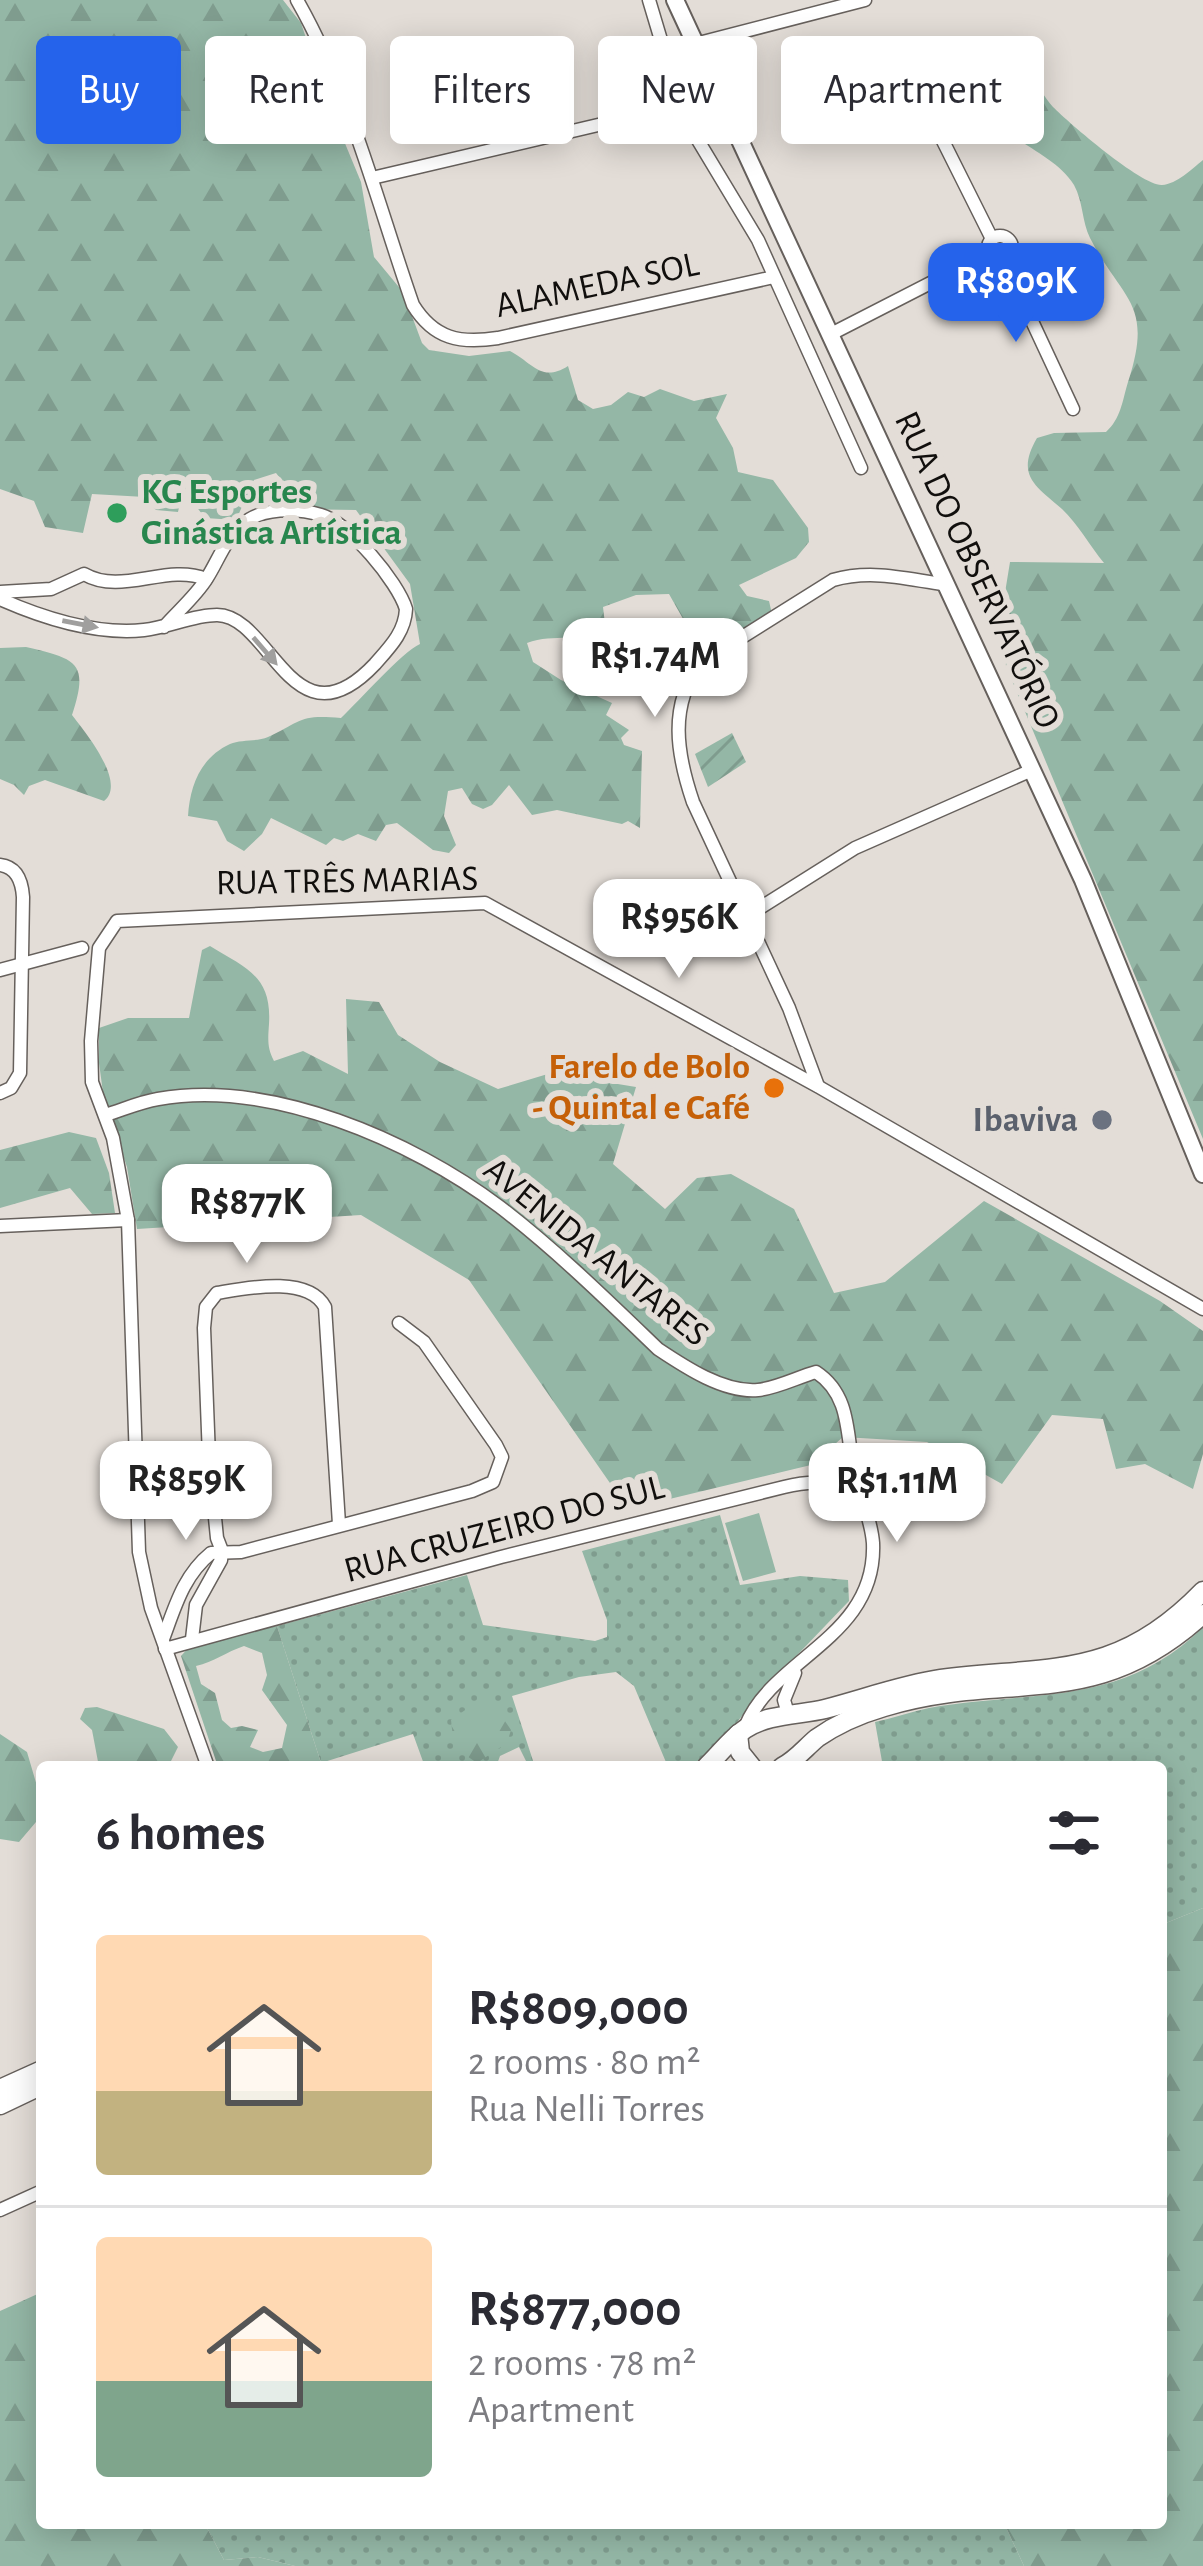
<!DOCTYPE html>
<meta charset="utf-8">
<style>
:root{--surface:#fff;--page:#f7f7f7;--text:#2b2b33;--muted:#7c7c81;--line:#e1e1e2;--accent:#2563eb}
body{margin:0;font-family:"Alegreya Sans",sans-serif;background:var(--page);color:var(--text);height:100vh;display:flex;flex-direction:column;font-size:45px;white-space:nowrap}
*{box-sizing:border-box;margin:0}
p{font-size:39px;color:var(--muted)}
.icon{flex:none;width:66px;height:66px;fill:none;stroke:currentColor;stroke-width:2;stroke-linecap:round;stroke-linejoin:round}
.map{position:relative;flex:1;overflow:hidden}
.sheet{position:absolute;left:36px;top:1761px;width:1131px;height:768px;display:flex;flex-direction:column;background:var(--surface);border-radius:12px;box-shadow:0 6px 30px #0003}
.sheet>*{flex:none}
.top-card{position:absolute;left:36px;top:36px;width:1131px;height:108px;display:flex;gap:24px}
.price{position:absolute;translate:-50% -102px;padding:0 27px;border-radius:24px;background:#fff;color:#222;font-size:39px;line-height:78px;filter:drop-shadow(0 3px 6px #0008)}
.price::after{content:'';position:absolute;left:50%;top:72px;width:36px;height:27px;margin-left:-18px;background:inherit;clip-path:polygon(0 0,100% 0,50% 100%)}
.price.on{background:var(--accent);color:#fff}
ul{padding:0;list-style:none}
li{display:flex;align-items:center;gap:36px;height:300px;padding:0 60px}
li+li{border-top:3px solid var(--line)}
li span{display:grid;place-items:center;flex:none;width:336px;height:240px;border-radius:12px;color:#555}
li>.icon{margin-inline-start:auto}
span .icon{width:144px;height:144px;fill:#fffc;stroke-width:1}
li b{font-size:51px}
h2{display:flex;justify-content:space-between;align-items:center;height:144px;padding:0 60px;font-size:51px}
.pill{padding:0 42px;border-radius:12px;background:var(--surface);box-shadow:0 6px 30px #0003;font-size:42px;line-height:108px}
.pill.on{background:var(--accent);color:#fff}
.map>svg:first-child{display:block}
</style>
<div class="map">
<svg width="1203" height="2566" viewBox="0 0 1203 2566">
<defs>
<pattern id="grass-dots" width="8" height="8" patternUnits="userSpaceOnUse" patternTransform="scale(3)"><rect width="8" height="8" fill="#94b7a6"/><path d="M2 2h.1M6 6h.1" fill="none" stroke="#7f9c8e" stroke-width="1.8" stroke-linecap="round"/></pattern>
<pattern id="forest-firs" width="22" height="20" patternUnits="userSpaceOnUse" patternTransform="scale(3)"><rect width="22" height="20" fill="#94b7a6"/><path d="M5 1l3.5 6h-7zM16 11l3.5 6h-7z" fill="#7f9c8e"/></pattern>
<pattern id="garden-furrows" width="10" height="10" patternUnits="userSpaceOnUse" patternTransform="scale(3)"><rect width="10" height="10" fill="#94b7a6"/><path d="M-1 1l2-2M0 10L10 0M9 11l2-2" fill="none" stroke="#7f9c8e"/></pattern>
</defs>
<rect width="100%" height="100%" fill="#e3ddd7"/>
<g fill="url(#grass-dots)">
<path d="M720 1515 740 1585 800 1576 848 1580 849 1601 758 1696 722 1741 690 1767H668L634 1686 616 1672 579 1677 512 1696 535 1767H529L519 1747 500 1756 496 1767H425L413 1734 321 1763 277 1626 467 1575 483 1625 595 1641 607 1637V1620L582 1551Z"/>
<path d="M1203 1627V1908L1161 1925V1767H883L875 1722C893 1718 911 1712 929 1708 1030 1690 1122 1708 1203 1627Z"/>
<path d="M209 2523H1004L1024 2566H295L258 2557 224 2560 206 2526Z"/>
</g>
<g fill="url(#forest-firs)" fill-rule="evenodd">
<path d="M0 0H283L301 23 312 56 328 75 337 94H331L332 112 361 182 374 257 403 292 422 343 429 350 469 356 510 351C533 363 541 383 568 366L578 400 593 409 611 405 628 392 644 397 660 389 694 401 727 394 716 418 733 448 738 472 773 480 808 528 809 542 796 558 739 585 747 596 769 601 772 614 704 656 669 594 636 595 603 607 605 624C581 646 555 632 527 643L533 662 561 680 612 703 606 715 629 730 621 738 624 745 642 751 640 828 628 821 622 824 557 810 532 815 509 785 492 805 483 809 472 804 462 788 448 791 444 816 456 845 449 853 433 850 397 823 386 825 376 841 358 834 343 841 334 838 326 845 271 818 262 834 244 851 227 841 217 821 188 816C190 786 200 758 230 744 241 739 257 742 268 737 302 721 299 714 341 718 359 701 402 652 420 644L410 584 356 510 292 509 291 492 276 473 254 480 236 520 205 518 183 489 178 512 156 510 145 497 92 494 83 533 45 527 34 501 0 489Z"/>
<path d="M998 70 1031 76C1038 86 1045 98 1053 107 1069 123 1142 186 1162 185 1177 184 1192 169 1203 160V1139L1006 666 1002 611 1010 562 1104 563C1090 546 1078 524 1062 509 1036 486 1015 476 1037 438L1054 433 1106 432C1121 418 1122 402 1128 382 1154 302 1123 302 1090 238 1082 222 1083 201 1074 185 1048 143 976 138 983 77Z"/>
<path d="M26 647C78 659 89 663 72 715 86 733 127 783 104 801L45 780 29 786 24 795 14 785 0 779V648Z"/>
<path d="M210 946C246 968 272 976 269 1024 268 1039 267 1048 274 1061L303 1051 348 1074 346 999 379 1002 398 1035 440 1062 498 1089 551 1073 636 1087 613 1164 665 1209 697 1178 731 1174 794 1209 834 1293 885 1282 984 1201 1160 1301 1203 1331V1454L1193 1489 1145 1464 1116 1469 1103 1419 1052 1415 1002 1484 927 1442 843 1437 811 1465 628 1509 469 1280 361 1215 137 1229 127 1167 104 1100 99 1063V1028L128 1018H189L202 950Z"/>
<path d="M69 1132 96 1138 109 1173 115 1213 92 1214 70 1188 0 1208V1150Z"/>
<path d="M277 1626 321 1763 309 1767H218L181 1656 191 1645ZM244 1646 262 1653 267 1675 262 1690 287 1725 282 1748 263 1752 250 1747 258 1730 242 1726 231 1728 222 1720 215 1693 201 1684 196 1666C214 1662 226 1652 244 1646Z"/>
<path d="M494 1705 511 1730 507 1743 477 1763 454 1747 451 1720 468 1708Z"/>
<path d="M97 1707 164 1729 178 1747 168 1767H99L92 1730 80 1719 85 1708Z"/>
<path d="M0 1734 27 1752 37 1786 42 1790V1823L36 1822 19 1842 0 1839Z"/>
<path d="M1203 1908V2566H1024L1004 2523H1161V1925Z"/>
<path d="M42 2292V2523H209L206 2526 224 2560 258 2557 295 2566H0V2311Z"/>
</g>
<path fill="#94b7a6" d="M759 1513 776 1572 743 1581 725 1523Z"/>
<path fill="url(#garden-furrows)" d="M732 733 746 762 708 787 695 754Z"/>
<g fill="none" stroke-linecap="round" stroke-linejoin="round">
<defs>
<g id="street">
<path d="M297 0C351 95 377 202 413 305 434 339 460 344 498 338L774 277"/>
<path d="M649 0 684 117 758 240 861 468"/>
<path d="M695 44 865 0"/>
<path d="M673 88 707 75"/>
<path d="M684 117 720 101"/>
<path d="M939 133 992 239"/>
<path d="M372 178 679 106"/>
<circle cx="1000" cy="248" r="12"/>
<path d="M1003 259 1073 409"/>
<path d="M831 334 989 253"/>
<path d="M0 592 51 589 84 574C122 596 166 563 206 579"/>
<path d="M0 599C43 618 96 635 144 630 169 627 193 615 217 615 271 615 293 751 375 664 390 647 405 632 406 609 398 582 349 523 321 515 297 508 261 507 242 525 224 541 219 559 207 578 196 596 178 611 164 627"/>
<path d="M0 865C17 867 22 882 23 897L20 1073 11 1088 0 1093"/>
<path d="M747 916 855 848 1032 770"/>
<path d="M0 970 82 948"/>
<path d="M818 1086 789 1008 693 802C677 755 668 705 701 663L833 580C871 569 909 579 947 585"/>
<path d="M105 1115C122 1110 140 1102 158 1099 270 1079 411 1140 500 1207 556 1250 607 1300 658 1349 685 1367 724 1393 758 1390 777 1388 798 1377 816 1372 848 1393 847 1428 852 1462 857 1490 871 1515 873 1543 877 1638 773 1657 745 1727"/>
<path d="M0 1226 128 1220"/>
<path d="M163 1639C175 1607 183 1576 211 1553L241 1552 472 1491 493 1482 502 1457 496 1445 424 1342 399 1323"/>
<path d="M192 1639 196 1605 221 1560 222 1551 217 1538 209 1457 204 1328 206 1307 217 1293C247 1288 308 1275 325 1307L339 1524"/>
<path d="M165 1649 501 1557 784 1487C813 1480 830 1481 857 1494"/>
<path d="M789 1717 784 1700 795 1673"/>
<path d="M208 1767 151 1608 139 1552 128 1220 113 1138 92 1082 91 1041 99 948 117 921 485 903 819 1087 1203 1309"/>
<path d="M0 2210 42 2191"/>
</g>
<path id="secondary" d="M675 0 1083 880 1203 1174"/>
<g id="primary">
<path d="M738 1734 740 1752 752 1767"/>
<path d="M706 1767C719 1755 730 1739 745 1729 767 1714 800 1715 825 1709 864 1699 901 1685 941 1679 1052 1665 1117 1680 1203 1591"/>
<path d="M782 1767C796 1760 805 1748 817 1738 837 1724 860 1714 884 1707 1009 1669 1093 1715 1203 1614"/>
<path d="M0 2089 42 2070"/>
<path d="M0 2105 42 2085"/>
</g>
</defs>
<use href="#street" stroke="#66605c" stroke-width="15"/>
<use href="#secondary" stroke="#66605c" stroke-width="20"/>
<use href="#primary" stroke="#66605c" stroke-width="21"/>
<use href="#street" stroke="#fff" stroke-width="12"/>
<use href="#secondary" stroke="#fff" stroke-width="16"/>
<use href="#primary" stroke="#fff" stroke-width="18"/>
</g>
<defs><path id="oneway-solid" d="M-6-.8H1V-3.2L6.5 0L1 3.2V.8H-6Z" transform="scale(3)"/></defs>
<g fill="#a09f9e">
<use href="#oneway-solid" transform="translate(80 624) rotate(11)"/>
<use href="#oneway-solid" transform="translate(265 651) rotate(49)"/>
</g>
<circle fill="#2e9e5b" stroke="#e3ddd7" stroke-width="4.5" cx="117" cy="513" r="12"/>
<circle fill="#e8710a" stroke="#e3ddd7" stroke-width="4.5" cx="774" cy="1088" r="12"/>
<circle fill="#6b7280" stroke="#e3ddd7" stroke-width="4.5" cx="1102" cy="1120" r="12"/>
<g text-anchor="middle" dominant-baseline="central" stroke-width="12" stroke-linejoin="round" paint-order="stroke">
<g font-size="36" fill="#110f0d" stroke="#e3ddd7">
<text transform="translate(597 285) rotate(-12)">ALAMEDA SOL</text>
<text transform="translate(977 570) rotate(65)">RUA DO OBSERVATÓRIO</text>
<text transform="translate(347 881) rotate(-1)">RUA TRÊS MARIAS</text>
<text transform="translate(596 1252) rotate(39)">AVENIDA ANTARES</text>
<text transform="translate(504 1529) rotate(-15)">RUA CRUZEIRO DO SUL</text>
</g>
<g font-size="36" font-weight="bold" fill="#27864d" stroke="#e3ddd7" text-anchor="start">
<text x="141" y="492">KG Esportes<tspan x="141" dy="41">Ginástica Artística</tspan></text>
</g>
<g font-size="36" font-weight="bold" fill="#c56008" stroke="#e3ddd7" text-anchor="end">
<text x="750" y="1067">Farelo de Bolo<tspan x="750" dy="41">- Quintal e Café</tspan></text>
</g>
<g font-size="36" font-weight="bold" fill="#5b616d" stroke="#e3ddd7" text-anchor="end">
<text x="1078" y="1120">Ibaviva</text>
</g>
</g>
</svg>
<b class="price on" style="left:1016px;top:345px">R$809K</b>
<b class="price" style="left:655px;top:720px">R$1.74M</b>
<b class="price" style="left:679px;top:981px">R$956K</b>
<b class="price" style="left:247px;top:1266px">R$877K</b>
<b class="price" style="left:186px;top:1543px">R$859K</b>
<b class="price" style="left:897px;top:1545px">R$1.11M</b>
<div class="top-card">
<a class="pill on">Buy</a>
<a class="pill">Rent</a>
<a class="pill">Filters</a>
<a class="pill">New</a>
<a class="pill">Apartment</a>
</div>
<section class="sheet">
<h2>6 homes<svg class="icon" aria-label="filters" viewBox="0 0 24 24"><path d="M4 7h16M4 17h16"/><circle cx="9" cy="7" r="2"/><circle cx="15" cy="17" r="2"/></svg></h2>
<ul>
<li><span style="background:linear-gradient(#ffd9b3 65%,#c2b280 0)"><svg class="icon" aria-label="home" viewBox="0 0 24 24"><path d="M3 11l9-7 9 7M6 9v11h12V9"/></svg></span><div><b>R$809,000</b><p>2 rooms · 80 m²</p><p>Rua Nelli Torres</p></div></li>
<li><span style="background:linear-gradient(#ffd9b3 60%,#7fa58c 0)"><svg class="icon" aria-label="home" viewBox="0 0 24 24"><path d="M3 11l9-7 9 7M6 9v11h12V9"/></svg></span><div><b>R$877,000</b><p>2 rooms · 78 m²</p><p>Apartment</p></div></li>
</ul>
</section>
</div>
